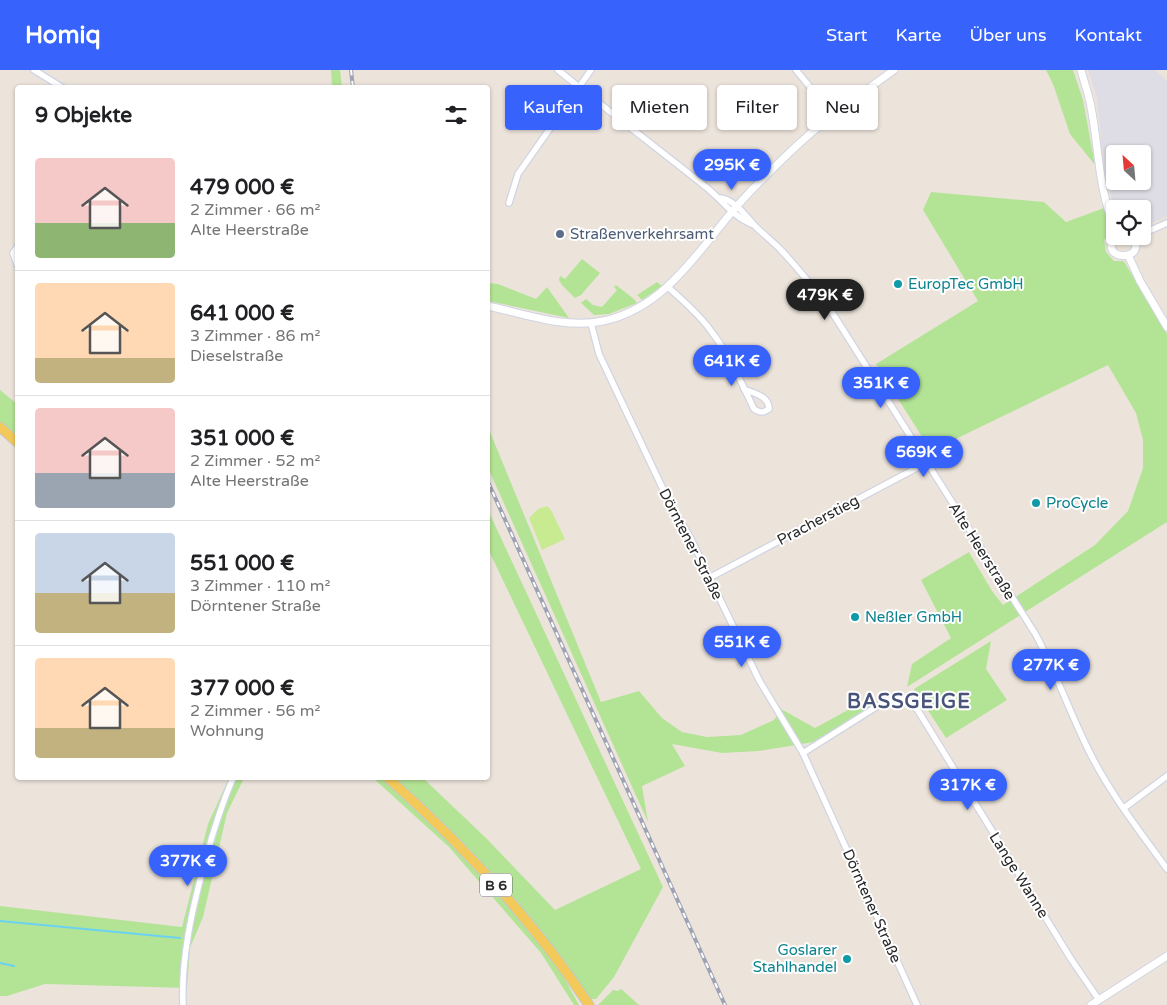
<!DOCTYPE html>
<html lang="de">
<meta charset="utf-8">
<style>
:root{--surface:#fff;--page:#f2f2f2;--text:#202124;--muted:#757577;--line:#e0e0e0;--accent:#3763fc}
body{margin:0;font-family:"Varela Round",sans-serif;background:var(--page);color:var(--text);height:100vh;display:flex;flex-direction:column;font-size:19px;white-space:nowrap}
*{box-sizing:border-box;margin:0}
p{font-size:16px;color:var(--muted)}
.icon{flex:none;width:28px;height:28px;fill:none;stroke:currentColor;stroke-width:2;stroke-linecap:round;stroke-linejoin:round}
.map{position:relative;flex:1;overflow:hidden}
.side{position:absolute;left:15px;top:15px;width:475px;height:695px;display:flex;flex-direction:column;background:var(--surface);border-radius:5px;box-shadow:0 1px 4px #0004}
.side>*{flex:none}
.top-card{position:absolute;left:505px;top:15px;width:475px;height:45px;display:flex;gap:10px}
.needle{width:32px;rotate:334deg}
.fabs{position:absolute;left:1106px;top:75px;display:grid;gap:10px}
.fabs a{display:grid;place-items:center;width:45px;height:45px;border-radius:5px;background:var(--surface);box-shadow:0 1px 4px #0004;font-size:25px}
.price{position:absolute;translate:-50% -42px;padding:0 11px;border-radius:18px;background:var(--accent);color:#fff;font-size:16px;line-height:32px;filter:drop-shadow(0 1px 2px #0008)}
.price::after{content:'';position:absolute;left:50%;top:30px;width:15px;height:11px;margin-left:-8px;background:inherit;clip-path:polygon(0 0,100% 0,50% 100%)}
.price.selected{background:#222;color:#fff}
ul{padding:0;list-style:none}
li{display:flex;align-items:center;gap:15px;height:125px;padding:0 20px}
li+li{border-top:1px solid var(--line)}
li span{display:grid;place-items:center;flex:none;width:140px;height:100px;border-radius:5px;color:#555}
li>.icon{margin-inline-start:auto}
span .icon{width:60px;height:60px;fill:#fffc;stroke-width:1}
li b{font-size:21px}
h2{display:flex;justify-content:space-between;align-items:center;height:60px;padding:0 20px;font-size:21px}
.pill{padding:0 18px;border-radius:5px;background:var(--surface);box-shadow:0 1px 4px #0004;font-size:18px;line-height:45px}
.pill.selected{background:var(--accent);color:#fff}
header{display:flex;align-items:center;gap:30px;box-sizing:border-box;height:70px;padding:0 25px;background:var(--accent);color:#fff}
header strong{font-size:24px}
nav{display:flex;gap:28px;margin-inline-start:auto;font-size:18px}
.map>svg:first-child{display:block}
</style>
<header>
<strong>Homiq</strong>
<nav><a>Start</a><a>Karte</a><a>Über uns</a><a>Kontakt</a></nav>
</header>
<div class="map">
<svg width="1167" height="935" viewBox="0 0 1167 935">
<rect width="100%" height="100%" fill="#ece4db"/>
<path fill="#dedce4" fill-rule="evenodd" d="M1088 0H1155L1167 11V146L1143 157 1142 139 1115 140 1114 137 1104 99 1097 27ZM1115 84H1142V111H1115Z"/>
<g fill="#b3e496">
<path d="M331 0H340L342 17H332Z"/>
<path d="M1046 0H1073L1083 30 1095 95 1070 64 1053 14Z"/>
<path d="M931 122 1044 132 1066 152 1104 138 1110 164 1104 170 1106 182 1114 191H1123L1125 193 1167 264V452L907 617 912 594 951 568 921 510 969 482 992 521 1003 535 1095 475 1128 441 1143 398V370L1136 343 1108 295 931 381 876 294 978 231 923 140Z"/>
<path d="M582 189 600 203 581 225 575 228 562 215 559 210 560 206 565 209Z"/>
<path d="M657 212 662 216 642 230 637 225Z"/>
<path d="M488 213 498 214 536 229 547 217 569 248 488 231Z"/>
<path d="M616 215 634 229 637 233 609 244 594 245 581 233 586 229 593 235 602 237 617 220 614 217Z"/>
<path d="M0 320 17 334V369L0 353Z"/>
<path d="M488 357 601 632 639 621 662 648 682 662 707 667 741 665 774 650 781 639 815 658 868 629 873 635 814 672 759 681 722 683 672 674 685 696 642 716 648 752 488 398Z"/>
<path d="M488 440 663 817 614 907 596 929H590C560 887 529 845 494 806 463 771 429 739 394 708H423L486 768 555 840 641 799 488 479Z"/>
<path d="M991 571 986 599 1007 630 946 668 914 619Z"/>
<path d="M229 708H244L227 743 203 847 190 878 187 918 45 914 7 926H0V836L182 857 208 754Z"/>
<path d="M373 708H382L464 784 491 813 556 893 579 935H574L541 883 449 777Z"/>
<path d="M621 919 639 935H598L613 920 618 921Z"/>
</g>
<path fill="#c8eb91" d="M547 436 551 440 565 469 542 480 529 448 538 439Z"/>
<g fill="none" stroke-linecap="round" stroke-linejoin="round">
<g stroke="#6bd1f0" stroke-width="2">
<path d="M0 851 180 868"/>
<path d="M0 893 14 896"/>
</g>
<defs>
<g id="minor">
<path d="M34 0 63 18"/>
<path d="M558 0C607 40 657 78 706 117 722 130 733 147 754 155"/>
<path d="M796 0 833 45"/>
<path d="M720 128C734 129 746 146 755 156 763 164 772 171 780 179 798 198 814 218 830 239L1036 565C1055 601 1069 640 1087 677 1108 721 1139 760 1167 799"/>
<path d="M509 133 518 104 591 0"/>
<path d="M1142 164 1167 153"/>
<path d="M18 176 13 183 18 197"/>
<path d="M668 217C683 231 699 244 711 261 729 284 741 312 754 339 760 343 763 343 769 339 769 326 755 324 744 319"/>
<path d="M591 253 599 284 670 434 690 467 759 610 803 683 917 935"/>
<path d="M709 508 926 393"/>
<path d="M803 683 884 632C901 626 903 629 917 639L1071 889 1099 930"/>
<path d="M1124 738 1167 706"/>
<path d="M183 935C181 888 192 840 204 795 212 765 221 736 233 708"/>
</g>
<g id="tertiary">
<path d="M1081 0C1084 12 1089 25 1091 37 1099 78 1098 119 1115 158"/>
<path d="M1115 166C1097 192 1150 192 1132 166"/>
<path d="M1128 185 1140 211 1167 257"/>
<path d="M488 236C526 244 564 259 603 251 665 238 698 181 736 137 753 118 771 100 789 83 821 52 858 26 894 0"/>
<path d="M1091 935 1167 886"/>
</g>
<g id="primary">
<path d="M0 357 18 373"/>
<path d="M388 708C464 776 533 850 589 935"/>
</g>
</defs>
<use href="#minor" stroke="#d0d4e3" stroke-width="8"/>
<use href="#tertiary" stroke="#d0d4e3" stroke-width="9"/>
<use href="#primary" stroke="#c7c7c7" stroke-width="11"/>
<use href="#minor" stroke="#fff" stroke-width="5.5"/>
<use href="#tertiary" stroke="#fff" stroke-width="7"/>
<use href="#primary" stroke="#f3ca59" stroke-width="9"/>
<defs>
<g id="rail">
<path d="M351 0 353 18"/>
<path d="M488 412 725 935"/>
</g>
</defs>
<use href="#rail" stroke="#9ea2b4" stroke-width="4"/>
<use href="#rail" stroke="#fff" stroke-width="2" stroke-dasharray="5.5" stroke-linecap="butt"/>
</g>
<circle fill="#5c6f8a" stroke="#fff" stroke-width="2" cx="560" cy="164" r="5"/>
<g fill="#0f9aa8" stroke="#fff" stroke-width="2">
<circle cx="898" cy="214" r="5"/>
<circle cx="1036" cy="433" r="5"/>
<circle cx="855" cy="547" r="5"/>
<circle cx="847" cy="889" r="5"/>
</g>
<g text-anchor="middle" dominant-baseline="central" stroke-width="4" stroke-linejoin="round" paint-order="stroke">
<rect fill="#fff" stroke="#696969" stroke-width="1" x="480" y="803.5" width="32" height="23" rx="4"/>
<g font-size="14" font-weight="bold" fill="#292929">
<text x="496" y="815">B 6</text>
</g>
<g font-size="15" fill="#4e5e75" stroke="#fff" text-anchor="start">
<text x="570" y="164">Straßenverkehrsamt</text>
</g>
<g font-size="15" fill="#0d838f" stroke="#fff" text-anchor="start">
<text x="908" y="214">EuropTec GmbH</text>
<text x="1046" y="433">ProCycle</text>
<text x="865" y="547">Neßler GmbH</text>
<text x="837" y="880" text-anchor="end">Goslarer<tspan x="837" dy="17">Stahlhandel</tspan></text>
</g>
<g font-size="15" fill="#292929" stroke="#fff">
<text transform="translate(818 450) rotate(-28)">Pracherstieg</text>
<text transform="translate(691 474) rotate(63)">Dörntener Straße</text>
<text transform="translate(982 481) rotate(58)">Alte Heerstraße</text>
<text transform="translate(1019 805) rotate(58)">Lange Wanne</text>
<text transform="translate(872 836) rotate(66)">Dörntener Straße</text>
</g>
<g font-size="20" font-weight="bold" letter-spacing="1" fill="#49547b" stroke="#fff">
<text x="909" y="632">BASSGEIGE</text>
</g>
</g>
</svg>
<div class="fabs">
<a><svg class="needle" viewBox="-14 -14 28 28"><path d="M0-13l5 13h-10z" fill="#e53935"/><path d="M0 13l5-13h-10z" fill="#757577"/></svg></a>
<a><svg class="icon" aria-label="locate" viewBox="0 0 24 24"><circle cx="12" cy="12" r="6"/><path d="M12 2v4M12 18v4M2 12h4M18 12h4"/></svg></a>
</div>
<b class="price" style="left:732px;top:121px">295K €</b>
<b class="price selected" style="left:825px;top:251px">479K €</b>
<b class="price" style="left:732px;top:317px">641K €</b>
<b class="price" style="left:881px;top:339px">351K €</b>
<b class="price" style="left:924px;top:408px">569K €</b>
<b class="price" style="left:742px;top:598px">551K €</b>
<b class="price" style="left:1051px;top:621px">277K €</b>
<b class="price" style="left:968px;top:741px">317K €</b>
<b class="price" style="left:188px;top:817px">377K €</b>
<div class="top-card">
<a class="pill selected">Kaufen</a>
<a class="pill">Mieten</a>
<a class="pill">Filter</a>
<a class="pill">Neu</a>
</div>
<section class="side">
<h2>9 Objekte<svg class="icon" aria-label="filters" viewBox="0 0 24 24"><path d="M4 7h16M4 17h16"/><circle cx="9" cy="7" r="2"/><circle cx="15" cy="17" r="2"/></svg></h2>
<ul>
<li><span style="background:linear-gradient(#f6c9c9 65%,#8fb573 0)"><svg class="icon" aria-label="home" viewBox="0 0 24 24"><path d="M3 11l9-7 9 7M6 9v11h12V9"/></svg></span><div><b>479 000 €</b><p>2 Zimmer · 66 m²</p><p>Alte Heerstraße</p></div></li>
<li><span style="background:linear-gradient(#ffd9b3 75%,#c2b280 0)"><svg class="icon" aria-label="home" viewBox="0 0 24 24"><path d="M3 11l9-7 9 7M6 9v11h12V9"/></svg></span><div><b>641 000 €</b><p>3 Zimmer · 86 m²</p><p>Dieselstraße</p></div></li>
<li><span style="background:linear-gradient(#f6c9c9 65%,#9aa5b1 0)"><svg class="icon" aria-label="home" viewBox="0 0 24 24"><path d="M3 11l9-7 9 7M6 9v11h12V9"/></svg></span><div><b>351 000 €</b><p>2 Zimmer · 52 m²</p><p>Alte Heerstraße</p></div></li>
<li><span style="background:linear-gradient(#c9d6e8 60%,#c2b280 0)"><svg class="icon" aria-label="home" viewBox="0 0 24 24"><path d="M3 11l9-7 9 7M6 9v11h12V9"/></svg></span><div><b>551 000 €</b><p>3 Zimmer · 110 m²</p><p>Dörntener Straße</p></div></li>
<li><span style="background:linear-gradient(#ffd9b3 70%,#c2b280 0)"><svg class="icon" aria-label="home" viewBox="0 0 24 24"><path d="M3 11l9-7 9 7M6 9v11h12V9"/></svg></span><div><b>377 000 €</b><p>2 Zimmer · 56 m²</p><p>Wohnung</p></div></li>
</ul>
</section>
</div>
